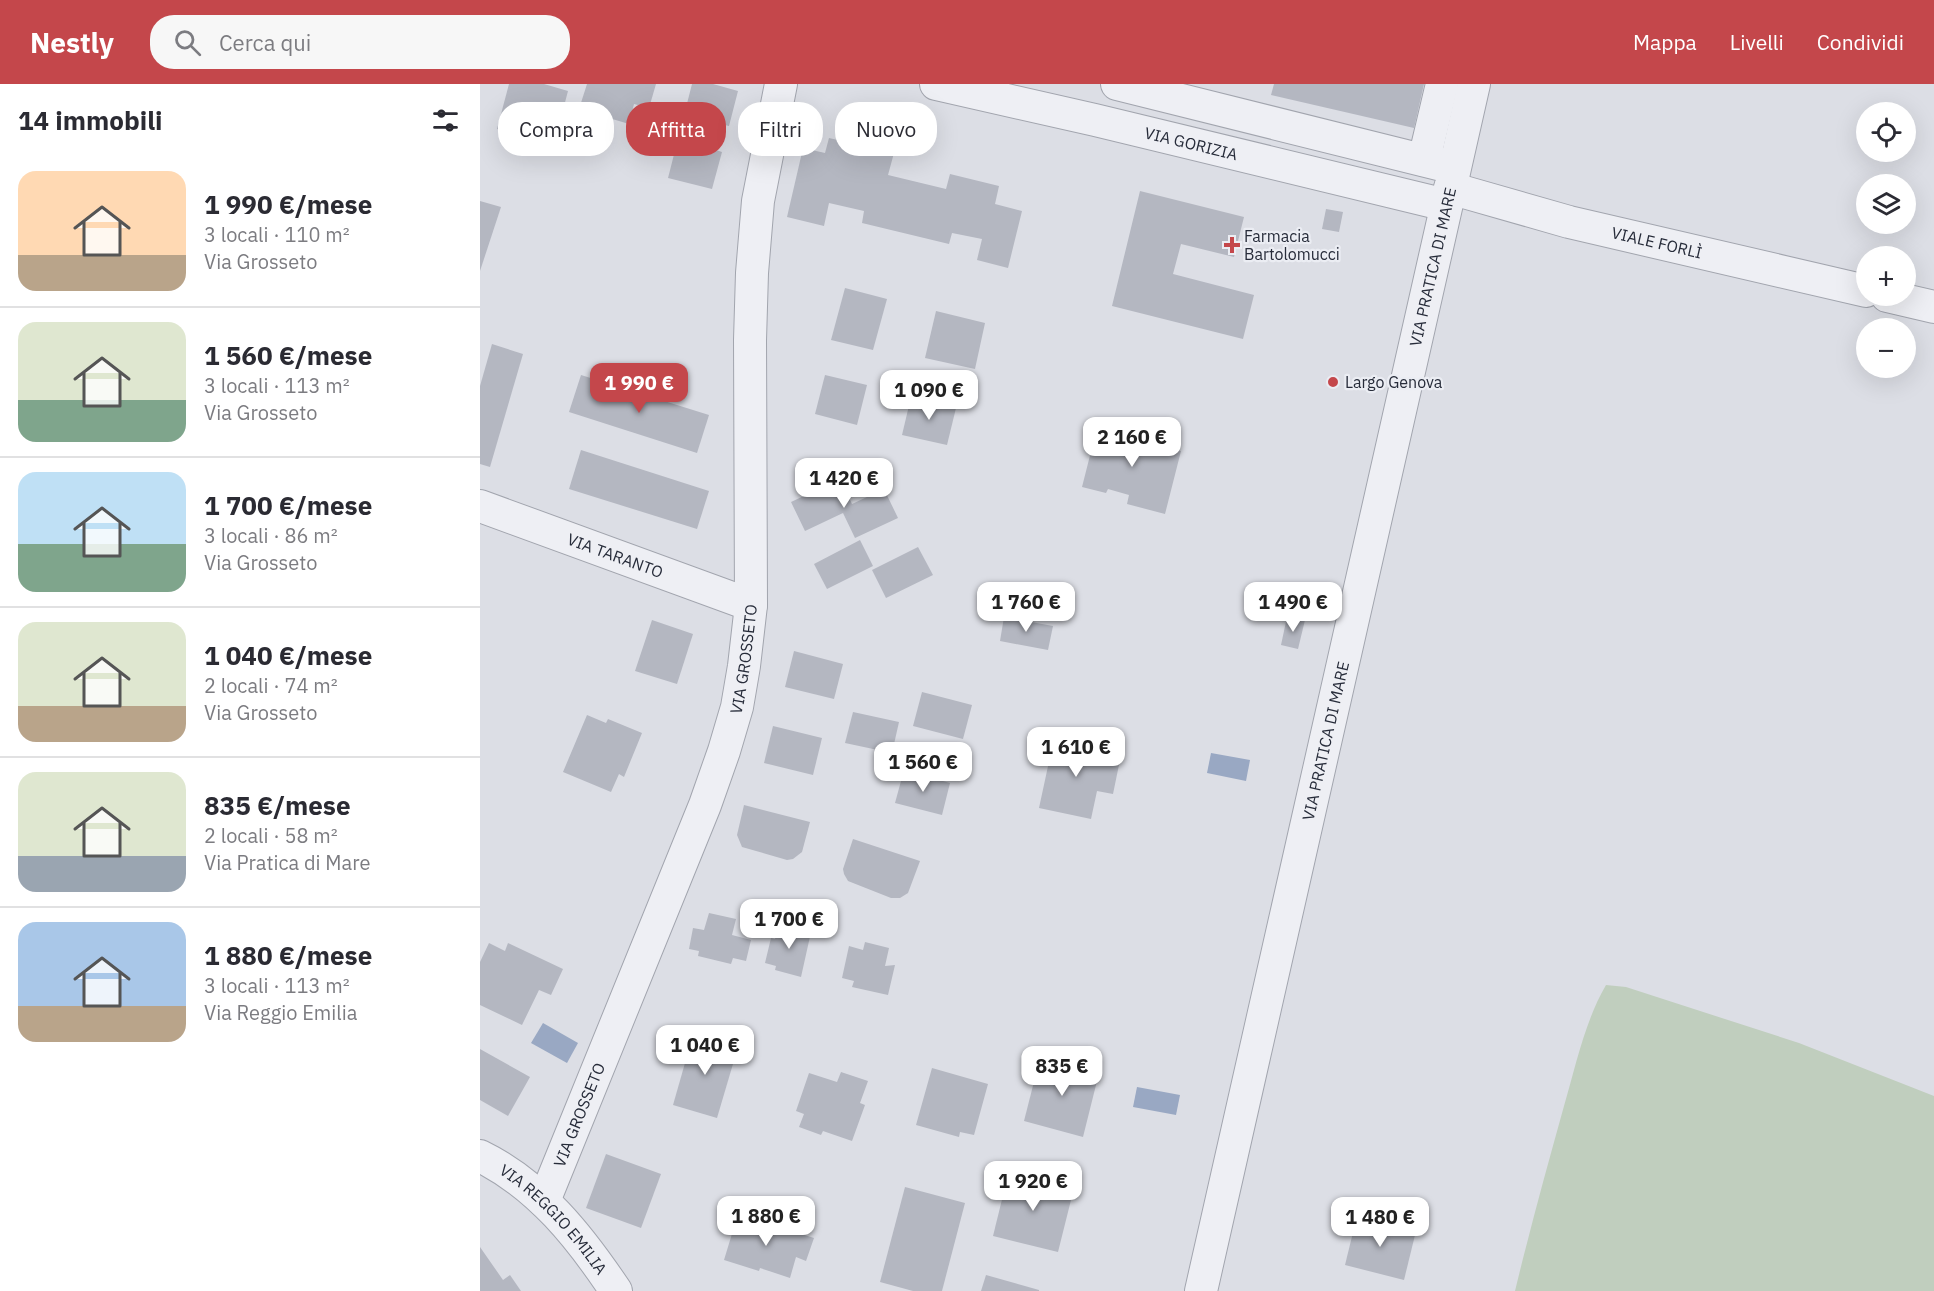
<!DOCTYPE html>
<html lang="it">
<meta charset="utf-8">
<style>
:root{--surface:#fff;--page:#f7f7f7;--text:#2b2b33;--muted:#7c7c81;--line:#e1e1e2;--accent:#c4474b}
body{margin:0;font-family:"IBM Plex Sans",sans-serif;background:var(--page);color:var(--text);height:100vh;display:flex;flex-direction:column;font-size:22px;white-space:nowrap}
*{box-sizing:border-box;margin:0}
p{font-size:20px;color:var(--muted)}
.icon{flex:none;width:33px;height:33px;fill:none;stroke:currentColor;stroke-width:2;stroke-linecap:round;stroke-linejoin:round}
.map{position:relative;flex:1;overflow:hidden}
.sheet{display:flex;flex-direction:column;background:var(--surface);width:480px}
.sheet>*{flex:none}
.guide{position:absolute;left:18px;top:18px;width:570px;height:54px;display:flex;gap:12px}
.tools{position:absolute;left:1376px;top:18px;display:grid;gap:12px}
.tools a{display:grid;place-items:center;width:60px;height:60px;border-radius:50%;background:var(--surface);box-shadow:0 6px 24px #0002;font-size:30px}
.price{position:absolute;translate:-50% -51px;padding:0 14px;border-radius:12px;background:#fff;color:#222;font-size:20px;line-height:39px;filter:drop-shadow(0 2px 3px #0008)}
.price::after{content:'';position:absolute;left:50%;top:36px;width:18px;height:14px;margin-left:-9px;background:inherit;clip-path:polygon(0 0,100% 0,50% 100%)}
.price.current{background:var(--accent);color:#fff}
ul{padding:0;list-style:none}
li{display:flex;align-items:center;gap:18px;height:150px;padding:0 18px}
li+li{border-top:2px solid var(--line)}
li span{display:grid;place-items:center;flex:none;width:168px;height:120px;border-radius:18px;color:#555}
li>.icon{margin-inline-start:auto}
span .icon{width:72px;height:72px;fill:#fffc;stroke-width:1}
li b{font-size:26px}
h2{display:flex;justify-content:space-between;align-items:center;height:72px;padding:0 18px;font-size:26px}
.tag{padding:0 21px;border-radius:24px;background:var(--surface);box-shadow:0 6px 24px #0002;font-size:21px;line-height:54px}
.tag.current{background:var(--accent);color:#fff}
header{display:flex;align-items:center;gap:36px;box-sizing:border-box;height:84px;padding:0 30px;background:var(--accent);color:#fff}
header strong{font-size:28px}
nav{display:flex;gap:33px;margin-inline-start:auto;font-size:21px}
.search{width:420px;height:54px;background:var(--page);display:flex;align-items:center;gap:15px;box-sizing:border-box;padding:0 21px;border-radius:24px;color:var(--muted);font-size:22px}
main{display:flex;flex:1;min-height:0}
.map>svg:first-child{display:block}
</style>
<header>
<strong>Nestly</strong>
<div class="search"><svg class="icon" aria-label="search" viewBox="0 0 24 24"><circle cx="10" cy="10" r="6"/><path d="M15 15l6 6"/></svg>Cerca qui</div>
<nav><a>Mappa</a><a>Livelli</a><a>Condividi</a></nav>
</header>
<main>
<section class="sheet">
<h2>14 immobili<svg class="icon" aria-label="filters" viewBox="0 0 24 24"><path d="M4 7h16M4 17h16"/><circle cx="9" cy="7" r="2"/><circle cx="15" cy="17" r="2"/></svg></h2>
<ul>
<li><span style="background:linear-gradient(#ffd9b3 70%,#b9a48a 0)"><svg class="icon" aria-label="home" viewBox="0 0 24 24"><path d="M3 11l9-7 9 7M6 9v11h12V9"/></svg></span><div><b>1 990 €/mese</b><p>3 locali · 110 m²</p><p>Via Grosseto</p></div></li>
<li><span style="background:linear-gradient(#dfe7d0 65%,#7fa58c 0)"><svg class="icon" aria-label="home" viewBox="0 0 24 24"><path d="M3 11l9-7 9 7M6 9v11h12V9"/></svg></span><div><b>1 560 €/mese</b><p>3 locali · 113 m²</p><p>Via Grosseto</p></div></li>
<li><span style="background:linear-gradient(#bfe0f5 60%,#7fa58c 0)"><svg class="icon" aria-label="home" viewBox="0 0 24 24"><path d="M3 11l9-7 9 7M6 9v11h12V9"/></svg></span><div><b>1 700 €/mese</b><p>3 locali · 86 m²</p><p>Via Grosseto</p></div></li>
<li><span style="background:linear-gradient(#dfe7d0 70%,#b9a48a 0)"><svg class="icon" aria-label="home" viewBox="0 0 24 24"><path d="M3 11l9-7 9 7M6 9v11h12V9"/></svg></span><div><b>1 040 €/mese</b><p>2 locali · 74 m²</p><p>Via Grosseto</p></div></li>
<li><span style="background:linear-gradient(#dfe7d0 70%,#9aa5b1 0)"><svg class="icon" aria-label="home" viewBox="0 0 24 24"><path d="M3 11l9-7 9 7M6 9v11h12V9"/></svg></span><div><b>835 €/mese</b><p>2 locali · 58 m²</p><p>Via Pratica di Mare</p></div></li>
<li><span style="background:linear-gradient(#a9c7e8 70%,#b9a48a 0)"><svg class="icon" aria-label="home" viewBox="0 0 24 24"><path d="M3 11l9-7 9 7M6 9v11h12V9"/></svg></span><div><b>1 880 €/mese</b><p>3 locali · 113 m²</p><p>Via Reggio Emilia</p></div></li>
</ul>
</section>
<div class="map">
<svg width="1454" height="1207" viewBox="0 0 1454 1207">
<rect width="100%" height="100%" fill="#dcdee5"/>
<path fill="#c0cebe" d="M1126 901 1146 903 1319 959 1454 1012V1207H1035C1050 1145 1067 1083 1084 1022 1096 981 1105 937 1126 901Z"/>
<g fill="#99a8c3">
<path d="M731 669 770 676 766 697 727 689Z"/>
<path d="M63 939 98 959 87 979 51 959Z"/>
<path d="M657 1003 700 1011 696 1031 653 1023Z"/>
</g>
<g fill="#b4b7c1">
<path d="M29 0H64L88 7 83 26 66 21 57 56 17 45Z"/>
<path d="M107 0H176L169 24 154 20 149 40 99 25Z"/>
<path d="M212 0H233L258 7 249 42 240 40 233 65 242 68 232 105 188 94Z"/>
<path d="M794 0H944L934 44 791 11Z"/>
<path d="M349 54 414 69 408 91 466 105 470 90 519 102 515 120 542 127 528 184 497 176 502 155 472 149 469 160 382 139 384 127 349 119 344 142 307 133 323 64 345 69Z"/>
<path d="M660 107 764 133 754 173 701 160 693 190 774 211 763 255 632 222Z"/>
<path d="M0 117 21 123 0 187Z"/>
<path d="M846 125 863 128 859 148 842 145Z"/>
<path d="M365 204 407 215 393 266 351 256Z"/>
<path d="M456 227 505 239 495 285 445 274Z"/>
<path d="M12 260 43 270 10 383 0 380V302Z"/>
<path d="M101 291 229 331 217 369 89 328Z"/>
<path d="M345 291 387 301 377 341 335 330Z"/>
<path d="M431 313 476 324 467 361 422 351Z"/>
<path d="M618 340 669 353 668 359 701 367 685 430 647 420 649 411 628 405 626 409 602 403Z"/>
<path d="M101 366 229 407 217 445 89 405Z"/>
<path d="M360 395 372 420 404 405 418 434 375 454 363 429 325 447 311 418Z"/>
<path d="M380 456 393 482 347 505 334 480Z"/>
<path d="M438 463 453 491 406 514 392 486Z"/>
<path d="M524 533 573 542 568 566 520 557Z"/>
<path d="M807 533 825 536 818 565 801 561Z"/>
<path d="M172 536 213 550 197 600 155 587Z"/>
<path d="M314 567 363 580 354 615 305 603Z"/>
<path d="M442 608 492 621 483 655 433 642Z"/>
<path d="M373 628 419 638 412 669 365 659Z"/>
<path d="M107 631 126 639 128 635 162 649 144 693 139 690 131 708 83 688Z"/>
<path d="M293 642 342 654 333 691 284 679Z"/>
<path d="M576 645 596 649 592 666 640 676 633 710 617 707 611 735 559 724Z"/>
<path d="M424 686 470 699 462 731 415 719Z"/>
<path d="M264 721 330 738 322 768 313 775 307 776 262 763 257 751Z"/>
<path d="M373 755 440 777 428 809 420 814H411L368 797 364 790 363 785Z"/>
<path d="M229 829 256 835 252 851 271 856 266 877 253 874 251 880 218 872 219 867 209 865 213 844 224 846Z"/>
<path d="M298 840 331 848 321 893 295 886 296 882 285 879 291 854 295 855Z"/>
<path d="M385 858 409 864 405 882 415 881 408 911 372 903 374 897 362 894 369 862 383 866Z"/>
<path d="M9 859 25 867 28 859 83 885 71 911 59 906 42 941 0 921V878Z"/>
<path d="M213 951 258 963 237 1034 193 1021Z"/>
<path d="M0 965 50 993 28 1032 0 1016Z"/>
<path d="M560 974 619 989 603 1053 544 1037Z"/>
<path d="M452 984 508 1000 494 1051 480 1048 479 1053 436 1041Z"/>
<path d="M361 988 388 997 380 1019 385 1021 372 1057 343 1047 341 1051 319 1043 324 1030 316 1027 329 989 357 998Z"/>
<path d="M126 1070 181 1090 161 1144 106 1124Z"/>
<path d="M529 1087 594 1104 578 1168 513 1152Z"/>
<path d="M425 1103 485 1119 462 1207H433L400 1198Z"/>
<path d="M258 1130 334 1154 326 1177 316 1173 310 1194 280 1184 279 1187 244 1176Z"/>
<path d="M877 1132 936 1147 924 1196 865 1181Z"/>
<path d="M0 1163 23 1196 30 1191 41 1207H0Z"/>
<path d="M506 1191 559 1206V1207H501Z"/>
</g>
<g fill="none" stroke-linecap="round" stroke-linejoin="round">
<defs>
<g id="minor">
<path id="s1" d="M456 0 615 36 966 121"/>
<path d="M637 0 974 84"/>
<path d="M944 76 962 0"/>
<path id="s2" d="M970 104 1089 138 1386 207"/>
<path d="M1407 212 1454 223"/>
<path id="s3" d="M0 422 271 521"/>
<path id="s4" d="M0 1072C59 1101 100 1153 136 1207"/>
<path id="s5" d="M64 1117 225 721 244 667 257 623 264 582 271 521 270 256 272 189 278 117 301 0"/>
<path id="s6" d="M721 1207 994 0"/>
</g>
</defs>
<use href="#minor" stroke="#a2a5ae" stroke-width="34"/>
<use href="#minor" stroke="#eeeff4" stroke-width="32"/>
</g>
<g fill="#c4474b" stroke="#ebedf3" stroke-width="2">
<path d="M749 152h6v6h6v6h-6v6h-6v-6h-6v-6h6z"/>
<circle cx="853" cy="298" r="6"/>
</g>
<g text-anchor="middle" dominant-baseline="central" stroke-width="4.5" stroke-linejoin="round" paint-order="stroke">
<g font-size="16" fill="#272c3a" stroke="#ebedf3">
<text stroke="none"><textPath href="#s1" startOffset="262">VIA GORIZIA</textPath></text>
<text stroke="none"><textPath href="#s2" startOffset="214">VIALE FORLÌ</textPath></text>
<text stroke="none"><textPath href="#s6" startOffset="1050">VIA PRATICA DI MARE</textPath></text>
<text stroke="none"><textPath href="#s3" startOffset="144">VIA TARANTO</textPath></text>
<text stroke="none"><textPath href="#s5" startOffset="579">VIA GROSSETO</textPath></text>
<text stroke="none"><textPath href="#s6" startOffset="564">VIA PRATICA DI MARE</textPath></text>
<text stroke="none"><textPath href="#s5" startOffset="93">VIA GROSSETO</textPath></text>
<text stroke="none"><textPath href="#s4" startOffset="98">VIA REGGIO EMILIA</textPath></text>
</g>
<g font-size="16" fill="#272c3a" stroke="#ebedf3" text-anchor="start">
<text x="764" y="152">Farmacia<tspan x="764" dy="18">Bartolomucci</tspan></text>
<text x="865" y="298">Largo Genova</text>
</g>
</g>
</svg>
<div class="tools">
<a><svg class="icon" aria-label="locate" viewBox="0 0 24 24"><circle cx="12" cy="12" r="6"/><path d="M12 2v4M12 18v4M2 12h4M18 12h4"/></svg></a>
<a><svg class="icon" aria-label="layers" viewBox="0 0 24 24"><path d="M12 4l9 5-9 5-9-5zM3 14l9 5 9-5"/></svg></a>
<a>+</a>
<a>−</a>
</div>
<b class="price current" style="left:159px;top:330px">1 990 €</b>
<b class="price" style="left:449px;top:337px">1 090 €</b>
<b class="price" style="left:652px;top:384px">2 160 €</b>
<b class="price" style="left:364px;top:425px">1 420 €</b>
<b class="price" style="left:546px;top:549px">1 760 €</b>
<b class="price" style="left:813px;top:549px">1 490 €</b>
<b class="price" style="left:596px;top:694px">1 610 €</b>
<b class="price" style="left:443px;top:709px">1 560 €</b>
<b class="price" style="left:309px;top:866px">1 700 €</b>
<b class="price" style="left:225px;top:992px">1 040 €</b>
<b class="price" style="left:582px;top:1013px">835 €</b>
<b class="price" style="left:553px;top:1128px">1 920 €</b>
<b class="price" style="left:286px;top:1163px">1 880 €</b>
<b class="price" style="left:900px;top:1164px">1 480 €</b>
<div class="guide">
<a class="tag">Compra</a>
<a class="tag current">Affitta</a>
<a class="tag">Filtri</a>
<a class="tag">Nuovo</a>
</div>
</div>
</main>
